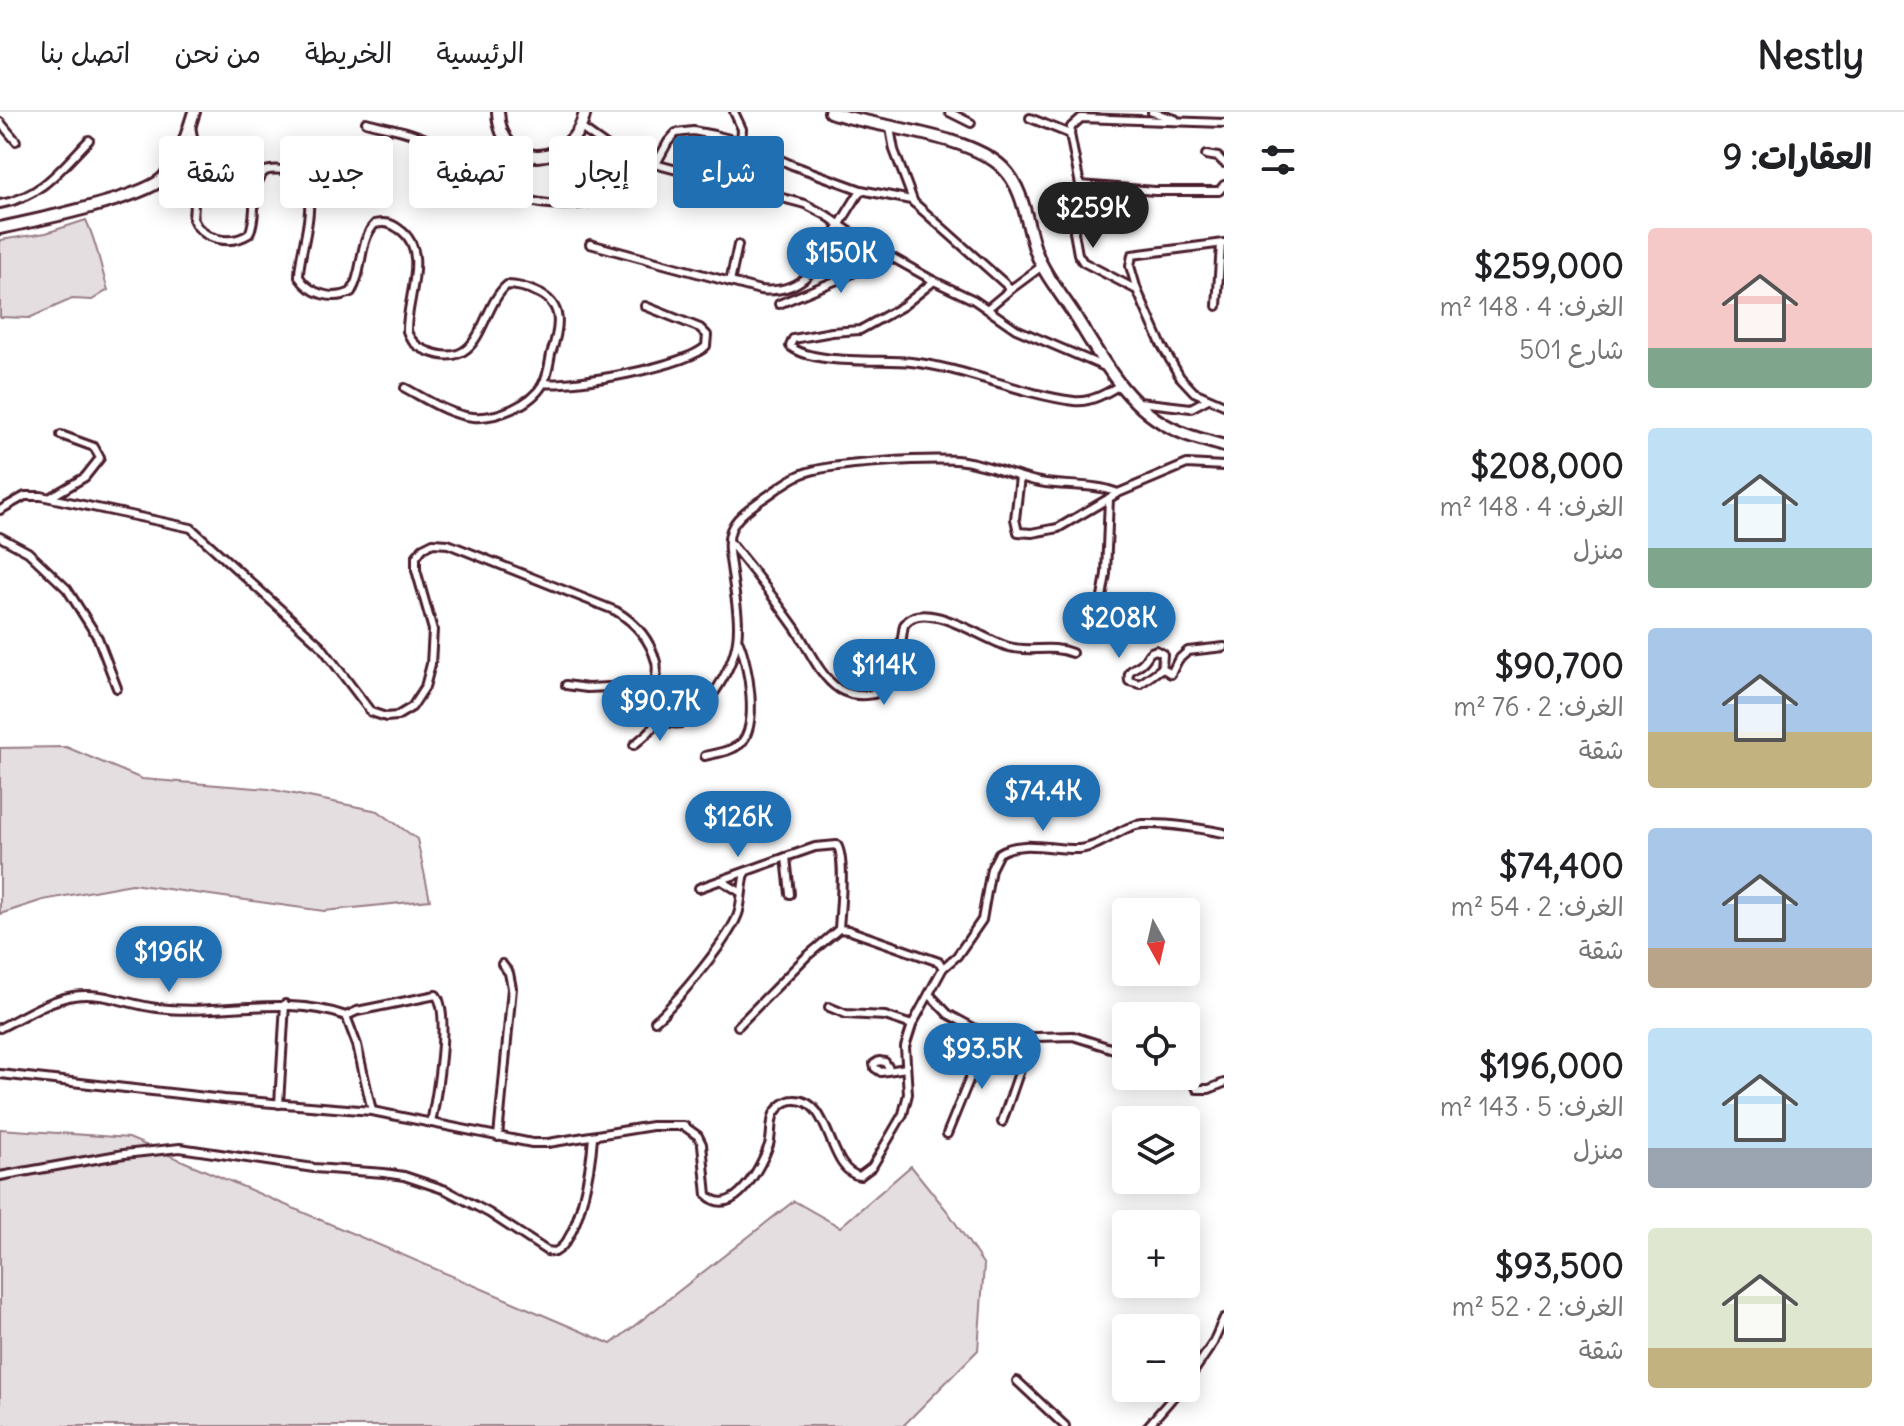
<!DOCTYPE html>
<html lang="ar">
<meta charset="utf-8">
<style>
:root{--surface:#fff;--page:#f6f6f6;--text:#202124;--muted:#757577;--line:#e0e0e0;--accent:#1f6fb2}
body{margin:0;font-family:Delius,"Playpen Sans Arabic",sans-serif;background:var(--page);color:var(--text);direction:rtl;height:100vh;display:flex;flex-direction:column;font-size:30px;white-space:nowrap}
*{box-sizing:border-box;margin:0}
p{font-size:26px;color:var(--muted)}
.icon{flex:none;width:44px;height:44px;fill:none;stroke:currentColor;stroke-width:2;stroke-linecap:round;stroke-linejoin:round}
.map{position:relative;flex:1;overflow:hidden;direction:ltr}
.sheet{display:flex;flex-direction:column;background:var(--surface);width:680px}
.sheet>*{flex:none}
.guide{position:absolute;left:24px;top:24px;width:760px;height:72px;direction:rtl;display:flex;gap:16px}
.needle{width:52px;rotate:172deg}
.controls{position:absolute;left:1112px;top:786px;display:grid;gap:16px}
.controls a{display:grid;place-items:center;width:88px;height:88px;border-radius:8px;background:var(--surface);box-shadow:0 4px 20px #0003;font-size:40px}
.price{position:absolute;translate:-50% -68px;padding:0 18px;border-radius:28px;background:var(--accent);color:#fff;font-size:26px;line-height:52px;filter:drop-shadow(0 2px 4px #0008)}
.price::after{content:'';position:absolute;left:50%;top:48px;width:24px;height:18px;margin-left:-12px;background:inherit;clip-path:polygon(0 0,100% 0,50% 100%)}
.price.on{background:#222;color:#fff}
ul{padding:0;list-style:none}
li{display:flex;align-items:center;gap:24px;height:200px;padding:0 32px}
li span{display:grid;place-items:center;flex:none;width:224px;height:160px;border-radius:8px;color:#555}
li>.icon{margin-inline-start:auto}
span .icon{width:96px;height:96px;fill:#fffc;stroke-width:1}
li b{font-size:34px}
h2{display:flex;justify-content:space-between;align-items:center;height:96px;padding:0 32px;font-size:34px}
.pill{padding:0 28px;border-radius:8px;background:var(--surface);box-shadow:0 4px 20px #0003;font-size:28px;line-height:72px}
.pill.on{background:var(--accent);color:#fff}
header{display:flex;align-items:center;gap:48px;box-sizing:border-box;height:112px;padding:0 40px;background:var(--surface);border-bottom:2px solid var(--line)}
header strong{font-size:38px}
nav{display:flex;gap:44px;margin-inline-start:auto;font-size:28px}
main{display:flex;flex:1;min-height:0}
.map>svg:first-child{display:block}
</style>
<header>
<strong>Nestly</strong>
<nav><a>الرئيسية</a><a>الخريطة</a><a>من نحن</a><a>اتصل بنا</a></nav>
</header>
<main>
<section class="sheet">
<h2>العقارات: 9<svg class="icon" aria-label="filters" viewBox="0 0 24 24"><path d="M4 7h16M4 17h16"/><circle cx="9" cy="7" r="2"/><circle cx="15" cy="17" r="2"/></svg></h2>
<ul>
<li><span style="background:linear-gradient(#f6c9c9 75%,#7fa58c 0)"><svg class="icon" aria-label="home" viewBox="0 0 24 24"><path d="M3 11l9-7 9 7M6 9v11h12V9"/></svg></span><div><b>$259,000</b><p>الغرف: 4 · 148 m²</p><p>شارع 501</p></div></li>
<li><span style="background:linear-gradient(#bfe0f5 75%,#7fa58c 0)"><svg class="icon" aria-label="home" viewBox="0 0 24 24"><path d="M3 11l9-7 9 7M6 9v11h12V9"/></svg></span><div><b>$208,000</b><p>الغرف: 4 · 148 m²</p><p>منزل</p></div></li>
<li><span style="background:linear-gradient(#a9c7e8 65%,#c2b280 0)"><svg class="icon" aria-label="home" viewBox="0 0 24 24"><path d="M3 11l9-7 9 7M6 9v11h12V9"/></svg></span><div><b>$90,700</b><p>الغرف: 2 · 76 m²</p><p>شقة</p></div></li>
<li><span style="background:linear-gradient(#a9c7e8 75%,#b9a48a 0)"><svg class="icon" aria-label="home" viewBox="0 0 24 24"><path d="M3 11l9-7 9 7M6 9v11h12V9"/></svg></span><div><b>$74,400</b><p>الغرف: 2 · 54 m²</p><p>شقة</p></div></li>
<li><span style="background:linear-gradient(#bfe0f5 75%,#9aa5b1 0)"><svg class="icon" aria-label="home" viewBox="0 0 24 24"><path d="M3 11l9-7 9 7M6 9v11h12V9"/></svg></span><div><b>$196,000</b><p>الغرف: 5 · 143 m²</p><p>منزل</p></div></li>
<li><span style="background:linear-gradient(#dfe7d0 75%,#c2b280 0)"><svg class="icon" aria-label="home" viewBox="0 0 24 24"><path d="M3 11l9-7 9 7M6 9v11h12V9"/></svg></span><div><b>$93,500</b><p>الغرف: 2 · 52 m²</p><p>شقة</p></div></li>
</ul>
</section>
<div class="map">
<svg width="1224" height="1314" viewBox="0 0 1224 1314">
<rect width="100%" height="100%" fill="#fff"/>
<filter id="ink" filterUnits="userSpaceOnUse"><feTurbulence type="fractalNoise" baseFrequency=".0125" numOctaves="2"/><feDisplacementMap in="SourceGraphic" scale="16" xChannelSelector="R" yChannelSelector="G"/><feConvolveMatrix kernelMatrix="1 2 1 2 8 2 1 2 1" color-interpolation-filters="sRGB"/></filter>
<g filter="url(#ink)">
<g fill="#e5dee0" stroke="#987e86" stroke-width="2">
<path d="M86 108C97 131 100 154 108 178L92 188 72 187 29 206 0 205V128L46 121Z"/>
<path d="M66 635 142 667 269 677 378 699 417 727 430 788 324 799 132 772 43 788 0 802V636Z"/>
<path d="M0 1017 129 1026 611 1232 794 1089 840 1115 911 1054 948 1100 984 1153 978 1238 903 1314H0Z"/>
</g>
<g fill="none" stroke-linecap="round" stroke-linejoin="round">
<defs>
<g id="street">
<path d="M734 0 742 17 741 30"/>
<path d="M949 0 971 11"/>
<path d="M1152 0 1175 7"/>
<path d="M1030 6 1070 22"/>
<path d="M0 10 16 29"/>
<path d="M366 10C387 16 412 19 432 30 453 41 475 63 498 76 531 96 583 99 618 80 630 74 639 60 648 50"/>
<path d="M191 14 197 47 193 107C202 128 230 134 249 122 259 102 248 76 265 59 276 56 285 57 295 63 325 80 298 139 299 165 310 182 333 189 351 180 364 160 358 129 375 112 385 110 391 111 399 117 431 138 406 188 407 219 411 231 419 236 430 240 483 259 479 197 507 173 517 173 527 176 536 180 566 192 559 218 551 242 549 252 548 263 543 272 531 293 496 307 473 305 449 303 426 287 405 276"/>
<path d="M581 16 609 36 628 45 805 92 826 103 863 129 934 169 974 188 1016 217 1105 255"/>
<path d="M890 16 894 38 914 91"/>
<path d="M1206 43 1218 45 1224 51"/>
<path d="M656 52 668 30 676 21 693 19 714 23 741 30 792 53 861 78 911 88 1011 177 1042 154"/>
<path d="M1080 73 1070 22 1071 15 1081 6 1224 11"/>
<path d="M1224 73 1219 79H1155L1080 73 1074 120 1078 142 1083 150 1137 178 1161 232 1180 265 1194 280 1224 293"/>
<path d="M0 92C40 86 62 56 89 28"/>
<path d="M590 132 760 178C805 183 821 150 838 116 845 103 853 91 861 78"/>
<path d="M934 169 903 194 860 218 832 220 793 227 790 234C811 253 882 247 911 250 966 256 1019 282 1074 289 1090 291 1107 281 1120 273"/>
<path d="M730 170 738 133"/>
<path d="M1137 178 1130 154 1132 143 1224 131"/>
<path d="M779 192 847 164 889 143"/>
<path d="M1217 194 1221 132"/>
<path d="M987 197 1011 177"/>
<path d="M543 271C571 275 688 254 706 234L707 223 700 216 645 194"/>
<path d="M1139 290 1191 296 1208 287"/>
<path d="M1020 365 1015 407 1018 420 1032 421 1058 416 1118 381 1187 352 1224 354"/>
<path d="M51 385 85 365 100 346 94 335 61 323"/>
<path d="M0 398 25 384H41L191 416 321 534 371 600 386 605 397 604 412 595 425 575 431 552 433 518 416 458V445L423 436 433 431 448 432 616 499C636 511 650 527 656 550 661 570 641 591 662 607 669 611 677 613 685 610 699 606 707 592 714 581 748 531 738 509 731 454 729 442 727 429 731 418 736 405 750 396 761 388 774 380 787 368 802 362 828 351 935 345 964 349 990 353 1014 365 1040 370 1065 375 1094 371 1118 381"/>
<path d="M0 425 28 440 67 477 98 526 117 576"/>
<path d="M729 429C752 457 775 487 796 517 808 536 820 565 839 577 854 586 879 586 890 572 899 562 901 527 904 513 923 484 985 529 1009 535 1031 541 1051 532 1072 541"/>
<path d="M1099 503 1106 462 1109 386"/>
<path d="M1156 538 1163 542 1162 556 1140 572 1129 569C1126 555 1138 557 1144 549 1147 546 1148 542 1151 540Z"/>
<path d="M1162 556 1171 562 1178 548 1188 539 1224 535"/>
<path d="M566 573 587 576 654 573"/>
<path d="M634 633 649 620 661 605"/>
<path d="M705 644C717 641 730 640 740 632 760 614 748 552 739 530"/>
<path d="M722 769 740 780"/>
<path d="M699 776 786 745"/>
<path d="M790 782 786 745 815 735 837 733C846 747 840 798 839 817"/>
<path d="M929 882 948 902 992 926 1073 924 1126 941"/>
<path d="M829 895 846 902 885 904 912 913"/>
<path d="M655 909C675 892 733 823 739 799 742 786 742 773 745 761"/>
<path d="M738 914 806 845 839 817 848 818 939 850 943 856"/>
<path d="M0 916C22 905 48 888 73 884 102 879 129 893 157 896 222 904 282 882 346 904"/>
<path d="M1186 953 1197 977H1209L1224 971"/>
<path d="M890 958 885 950 879 949 874 952 875 956 881 960 906 956"/>
<path d="M0 962 224 987 372 999 532 1031H548L652 1014H684L698 1024 702 1032 707 1083C733 1109 762 1053 769 1033 772 1023 770 1011 774 1002 778 995 786 988 794 988 832 986 827 1059 860 1064L872 1055 903 1002 908 982 905 935 912 913 943 856 957 844 982 808 991 757 999 741C1021 727 1053 738 1079 737 1103 735 1122 713 1143 712 1170 711 1198 716 1224 721"/>
<path d="M279 992 285 892"/>
<path d="M372 999 357 933 346 904 357 899 436 883C451 900 436 987 431 1011"/>
<path d="M1002 1010 1031 926"/>
<path d="M947 1022 987 924"/>
<path d="M498 1025 512 876 509 861 502 852"/>
<path d="M0 1064 124 1042 180 1036 314 1056 384 1061 404 1064 446 1078 489 1101 547 1139 555 1140C580 1128 591 1052 593 1025"/>
<path d="M1017 1269 1065 1314"/>
<path d="M1186 1271 1213 1231 1224 1206"/>
<path d="M1148 1314 1181 1276"/>
</g>
<g id="primary">
<path d="M498 0C501 63 575 54 585 0"/>
<path d="M830 0C877 16 969 22 1003 56 1025 78 1026 112 1036 140 1044 162 1061 182 1074 202 1101 246 1128 298 1178 319 1192 326 1209 329 1224 334"/>
<path d="M0 116C33 109 140 87 162 67 181 49 186 24 194 0"/>
</g>
</defs>
<use href="#street" stroke="#4a1f2b" stroke-width="12"/>
<use href="#primary" stroke="#4a1f2b" stroke-width="16"/>
<use href="#street" stroke="#fff" stroke-width="6"/>
<use href="#primary" stroke="#fff" stroke-width="10"/>
</g>
</g>
</svg>
<div class="controls">
<a><svg class="needle" viewBox="-14 -14 28 28"><path d="M0-13l5 13h-10z" fill="#e53935"/><path d="M0 13l5-13h-10z" fill="#757577"/></svg></a>
<a><svg class="icon" aria-label="locate" viewBox="0 0 24 24"><circle cx="12" cy="12" r="6"/><path d="M12 2v4M12 18v4M2 12h4M18 12h4"/></svg></a>
<a><svg class="icon" aria-label="layers" viewBox="0 0 24 24"><path d="M12 4l9 5-9 5-9-5zM3 14l9 5 9-5"/></svg></a>
<a>+</a>
<a>−</a>
</div>
<b class="price on" style="left:1093px;top:138px">$259K</b>
<b class="price" style="left:841px;top:183px">$150K</b>
<b class="price" style="left:1119px;top:548px">$208K</b>
<b class="price" style="left:884px;top:595px">$114K</b>
<b class="price" style="left:660px;top:631px">$90.7K</b>
<b class="price" style="left:1043px;top:721px">$74.4K</b>
<b class="price" style="left:738px;top:747px">$126K</b>
<b class="price" style="left:169px;top:882px">$196K</b>
<b class="price" style="left:982px;top:979px">$93.5K</b>
<div class="guide">
<a class="pill on">شراء</a>
<a class="pill">إيجار</a>
<a class="pill">تصفية</a>
<a class="pill">جديد</a>
<a class="pill">شقة</a>
</div>
</div>
</main>
